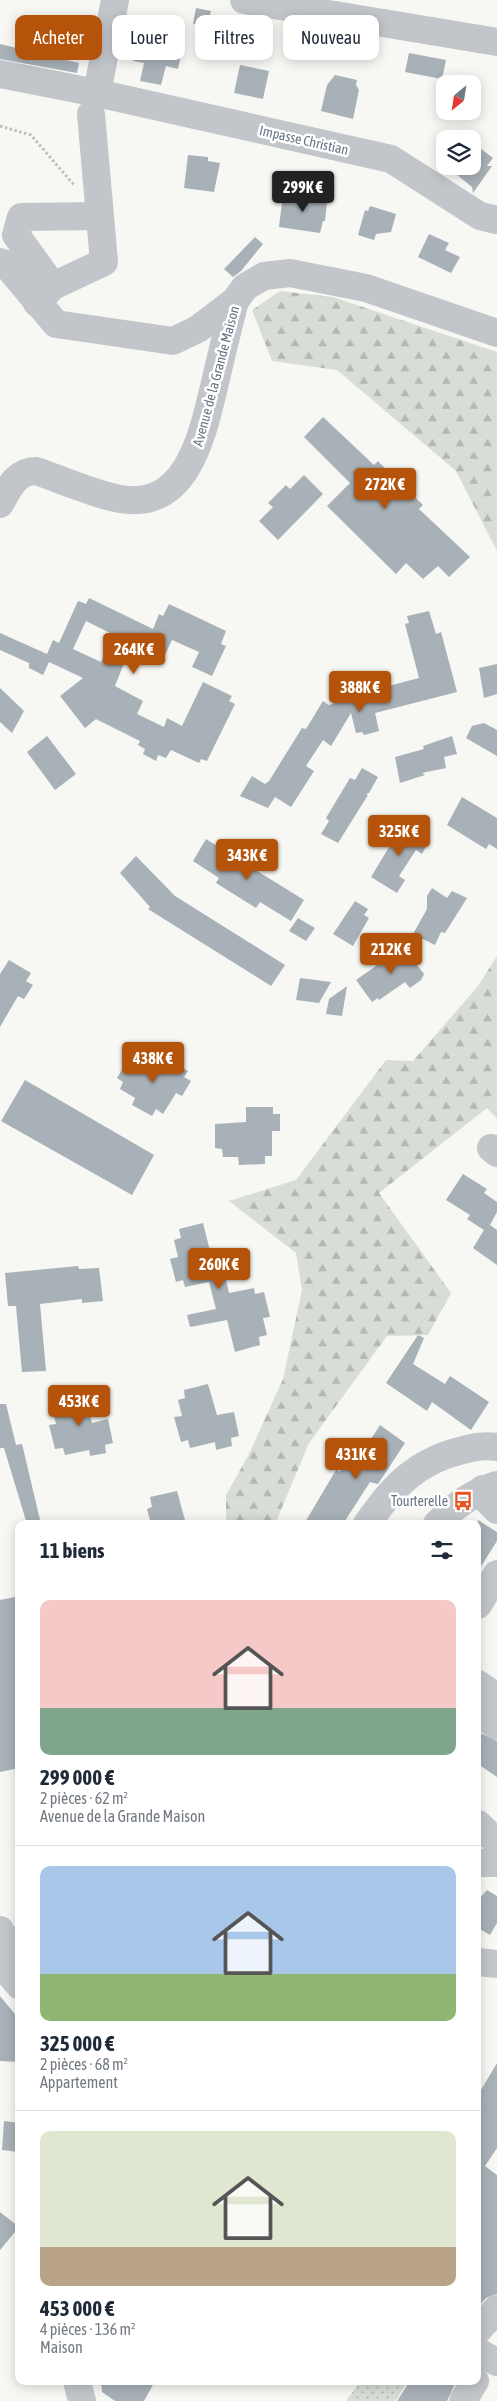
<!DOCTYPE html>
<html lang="fr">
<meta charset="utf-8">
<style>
:root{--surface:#fff;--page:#f2f2f3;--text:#1f2937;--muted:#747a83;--line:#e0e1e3;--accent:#b45309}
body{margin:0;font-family:"Asap Condensed",sans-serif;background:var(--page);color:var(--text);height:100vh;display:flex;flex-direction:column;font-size:19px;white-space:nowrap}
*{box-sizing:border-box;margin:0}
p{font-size:16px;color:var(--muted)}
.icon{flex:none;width:28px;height:28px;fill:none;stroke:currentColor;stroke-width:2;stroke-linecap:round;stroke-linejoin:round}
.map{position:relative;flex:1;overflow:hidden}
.drawer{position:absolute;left:15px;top:1520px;width:466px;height:865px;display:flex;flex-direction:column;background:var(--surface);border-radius:10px;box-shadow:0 2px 12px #0003}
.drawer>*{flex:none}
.top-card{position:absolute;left:15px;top:15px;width:468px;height:45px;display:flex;gap:10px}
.needle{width:32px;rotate:210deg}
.controls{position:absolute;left:436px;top:75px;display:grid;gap:10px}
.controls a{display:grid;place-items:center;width:45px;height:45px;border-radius:10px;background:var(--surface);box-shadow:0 2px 12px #0003;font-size:25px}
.price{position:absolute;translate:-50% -42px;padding:0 11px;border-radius:5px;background:var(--accent);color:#fff;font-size:16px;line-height:32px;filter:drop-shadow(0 1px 2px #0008)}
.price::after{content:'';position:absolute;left:50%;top:30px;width:15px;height:11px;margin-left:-8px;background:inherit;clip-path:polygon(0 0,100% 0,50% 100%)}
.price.on{background:#222;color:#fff}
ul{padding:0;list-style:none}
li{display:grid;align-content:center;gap:10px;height:265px;padding:0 25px}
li+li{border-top:1px solid var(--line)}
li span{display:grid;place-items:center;height:155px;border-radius:10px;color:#555}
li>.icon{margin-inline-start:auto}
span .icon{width:90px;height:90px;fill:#fffc;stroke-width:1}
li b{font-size:21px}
h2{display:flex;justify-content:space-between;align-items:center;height:60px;padding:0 25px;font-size:21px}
.chip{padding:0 18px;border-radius:10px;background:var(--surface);box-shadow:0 2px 12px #0003;font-size:18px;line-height:45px}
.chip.on{background:var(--accent);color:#fff}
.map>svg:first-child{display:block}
</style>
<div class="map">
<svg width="497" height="2401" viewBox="0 0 497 2401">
<defs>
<pattern id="grass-dots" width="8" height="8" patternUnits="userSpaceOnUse" patternTransform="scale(1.25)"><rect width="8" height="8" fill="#d8ded5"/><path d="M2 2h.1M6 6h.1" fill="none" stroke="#b3b9b2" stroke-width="1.8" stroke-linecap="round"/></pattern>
<pattern id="forest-firs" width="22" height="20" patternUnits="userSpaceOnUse" patternTransform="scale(1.25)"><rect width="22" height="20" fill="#d8ded5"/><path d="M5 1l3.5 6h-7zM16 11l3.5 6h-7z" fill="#b3b9b2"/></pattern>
</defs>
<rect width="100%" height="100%" fill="#f7f7f4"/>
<path fill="url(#grass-dots)" d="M361 2381H408L395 2401H346Z"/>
<g fill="url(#forest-firs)">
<path d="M280 291 333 297 497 352V551L456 471 337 370 272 361 252 310Z"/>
<path d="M497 956V1119L487 1108 379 1193 451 1293 428 1335 387 1336 309 1443 275 1524H226V1495L248 1456 283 1379 302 1290 296 1253 229 1201 296 1180 386 1060 413 1061 478 986Z"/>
</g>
<g fill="#a8b1b7" fill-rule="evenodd">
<path d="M196 8 211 11 207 27 193 24Z"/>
<path d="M138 32 184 41 178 69 166 66 161 85 140 81 144 63 133 61Z"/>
<path d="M0 44 79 63 77 73 0 59Z"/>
<path d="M409 53 446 60 442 79 405 72Z"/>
<path d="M240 65 269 71 263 99 234 93Z"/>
<path d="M335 75 357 80 356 85 359 90 353 119 321 111 327 85Z"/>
<path d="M472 142 493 158 487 166H492L473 193 472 187 446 166H472Z"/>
<path d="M188 155 208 157V161L220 163 214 192 184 188Z"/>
<path d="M299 192 312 194 315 199 327 202 325 221H323L320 233 279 227 283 194 294 196Z"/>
<path d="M370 206 396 214 391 232 376 234 374 240 358 235 365 210 368 211Z"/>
<path d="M429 234 449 243 445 250 460 257 451 273 418 257Z"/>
<path d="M255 237 263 244 241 271 233 277 224 269Z"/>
<path d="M323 417 374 465 378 461 391 475 395 470 413 489 410 492 423 505 419 509 470 557 449 577 438 566 423 579 406 563 396 574 327 506 350 483 304 437Z"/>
<path d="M304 475 323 494 278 540 259 521 273 507 268 503 286 485 290 489Z"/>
<path d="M89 598 153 629 159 614 163 616 169 604 226 631 221 644 226 646 212 676 192 667 199 652 172 640 163 659 132 643 115 686 143 701 137 714 164 727 167 718 182 726 203 682 232 696 229 701 235 704 207 761 201 759 199 763 171 750 166 758 158 755 156 761 143 754 145 749 138 745 140 741 96 719 85 728 60 696 83 678 49 662 43 675 29 668V663L0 650V633L47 654 53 640 59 643 78 601 86 604ZM86 621 114 635 101 662 73 649Z"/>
<path d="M429 611 436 634 441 632 457 692 375 713 379 731 364 735 362 732 356 733 351 713 331 746 323 740 306 766 314 771 291 807 275 797 268 808 240 796 252 776 265 784 269 781 302 728 306 729 323 701 329 705 369 691 419 678 405 624 409 623 407 616Z"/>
<path d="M497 664V694L484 698 479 668Z"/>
<path d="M0 688 24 711 12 733 0 722Z"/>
<path d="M484 723 497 730V756L466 738 472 726Z"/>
<path d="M47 736 76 774 55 790 27 752Z"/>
<path d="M452 736 457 754 444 757 446 768 422 773 425 775 400 783 395 757 424 749 423 746Z"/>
<path d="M362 768 378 777 369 793 366 794 368 795 338 843 321 834 329 821 326 818 350 778 355 780Z"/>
<path d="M462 797 497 818V849L489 844 486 849 447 825Z"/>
<path d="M403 824 430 839 422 854 416 850 399 876 405 880 397 893 371 877Z"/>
<path d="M206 839 304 900 291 921 260 902 256 908 216 883 219 878 193 861Z"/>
<path d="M136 856 175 896 285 965 271 986 148 909 150 907 120 873Z"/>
<path d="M432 888 447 898 452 891 467 898 445 933 441 932 435 945 413 934 427 909V896Z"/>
<path d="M355 901 368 909 364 915 369 918 353 946 333 934Z"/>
<path d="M298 918 315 928 306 941 289 931Z"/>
<path d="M403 947 424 974 421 980 410 988 405 982 379 1000 378 998 372 1002 356 980Z"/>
<path d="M9 960 31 973 26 981 33 985 24 999 18 996 0 1027V974Z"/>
<path d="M300 978 331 982 319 1003 296 1000Z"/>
<path d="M347 986 342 1016 326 1014 329 999Z"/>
<path d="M130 1056 158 1072 167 1058 188 1071 184 1077 191 1081 182 1096 176 1093 163 1114 156 1109 152 1116 132 1105 135 1098 120 1089 123 1082 117 1078Z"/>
<path d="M25 1080 154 1155 132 1195 1 1121Z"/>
<path d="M246 1107H273V1114H280V1131H272V1156H265V1164L239 1165 238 1157H223L222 1149 215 1148V1124L246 1122Z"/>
<path d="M463 1174 487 1189 484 1193 497 1202V1212L490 1225 497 1230V1265L473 1248 484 1230 467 1219 470 1215 446 1200Z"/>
<path d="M203 1223 211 1255 220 1253 229 1293 254 1288 255 1294 264 1292 270 1317 263 1318 267 1335 259 1337 260 1345 235 1352 227 1320 190 1327 187 1315 216 1309 209 1282 185 1287 183 1280 176 1282 170 1259 178 1257 174 1240 181 1238 179 1229Z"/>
<path d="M78 1266 79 1269 99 1268 103 1301 82 1303V1299L40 1304 46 1371 22 1372 16 1306H8L5 1273Z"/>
<path d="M418 1335 424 1338 413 1364 445 1384 450 1376 489 1402 471 1430 432 1402 427 1411 386 1383Z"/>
<path d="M208 1384 217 1415 234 1412 239 1436 231 1438 232 1446 216 1450 215 1442 190 1448 188 1440 181 1442 174 1417 182 1416 178 1400 185 1398 184 1390Z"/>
<path d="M83 1391 92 1423 108 1419 113 1443 105 1445 106 1453 90 1456 89 1450 65 1455 63 1448 55 1449 49 1425 56 1424 52 1408 60 1405 58 1396Z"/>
<path d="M0 1404H6L16 1445 22 1444 41 1524H27L4 1448H0Z"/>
<path d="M380 1425 405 1443 378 1484 370 1482 343 1524H304L336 1470 340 1472 344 1465 351 1470Z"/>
<path d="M177 1491 186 1524H151L147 1509 152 1507 150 1497Z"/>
<path d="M478 1520 497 1532V1541L478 1571Z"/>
<path d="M15 1597 19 1612V1768L0 1772V1600Z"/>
<path d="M478 1732 497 1741V1777L478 1764Z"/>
<path d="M487 1890 497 1896V1923L490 1935 478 1928V1900Z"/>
<path d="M0 1996 19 2019V2062L0 2061Z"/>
<path d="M497 2063V2148L485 2166 497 2175V2294L486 2298 478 2307V2095Z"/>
<path d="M4 2121 19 2123V2152L2 2150Z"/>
<path d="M0 2212 19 2227 0 2250Z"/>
<path d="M101 2381H155L144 2401H115L102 2392Z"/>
<path d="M410 2381H450L455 2384 447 2401H397Z"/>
</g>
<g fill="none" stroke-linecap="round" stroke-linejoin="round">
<path stroke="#bcbec1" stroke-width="3" stroke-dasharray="2.5 2.5" stroke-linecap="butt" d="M0 126 31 135 74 185"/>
<g stroke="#c2c6ca" stroke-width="28">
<path d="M244 0 497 42"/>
<path d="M0 74 97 93 391 159 480 216 497 220"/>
<path d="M97 93 115 0"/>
<path d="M0 262 6 264 56 324 173 341 198 329 235 301"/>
<path d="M53 286 16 235 21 217 100 216"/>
<path d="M37 303 53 286 104 262 91 114"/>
<path d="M0 504C9 488 16 471 36 471 60 479 96 495 120 499 189 511 203 431 215 383 221 356 228 328 235 301L245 287 264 276 290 273 366 288 497 333"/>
<path d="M491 1148 497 1153"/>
<path d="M483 1489 487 1500 497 1510"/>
<path d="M367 1524C393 1486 417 1461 463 1450 475 1447 484 1445 497 1447"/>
<path d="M437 1524C454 1506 473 1492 497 1485"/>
<path d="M478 1605 497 1574"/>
<path d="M478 1684 497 1697"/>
<path d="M478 1713 497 1726"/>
<path d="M478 1824 497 1842"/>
<path d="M478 1863H497"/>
<path d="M0 1930 19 1959"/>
<path d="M478 1962 497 1964"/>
<path d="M0 1963 19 1985"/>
<path d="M478 2330 497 2309"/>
<path d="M478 2352 497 2362"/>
<path d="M77 2381 82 2401"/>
<path d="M463 2401 475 2381"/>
</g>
</g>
<defs>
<symbol id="bus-bare" viewBox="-9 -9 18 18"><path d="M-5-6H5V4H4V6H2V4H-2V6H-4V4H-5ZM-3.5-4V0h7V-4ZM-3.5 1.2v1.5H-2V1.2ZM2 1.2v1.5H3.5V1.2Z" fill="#e85423" stroke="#fff" stroke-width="2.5" paint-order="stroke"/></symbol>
</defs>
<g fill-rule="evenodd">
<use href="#bus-bare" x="449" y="1487" width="28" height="28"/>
</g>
<g text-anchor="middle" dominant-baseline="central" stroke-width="5" stroke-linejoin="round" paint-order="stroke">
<g font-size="14" fill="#657686" stroke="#fff">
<text transform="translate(304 140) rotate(13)">Impasse Christian</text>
<text transform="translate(216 376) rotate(-75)">Avenue de la Grande Maison</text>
</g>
<g font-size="14" fill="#657686" stroke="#fff" text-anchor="end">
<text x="448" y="1501">Tourterelle</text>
</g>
</g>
</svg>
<div class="controls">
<a><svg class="needle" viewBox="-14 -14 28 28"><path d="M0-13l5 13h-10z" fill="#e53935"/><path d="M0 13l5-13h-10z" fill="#747a83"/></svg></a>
<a><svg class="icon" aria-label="layers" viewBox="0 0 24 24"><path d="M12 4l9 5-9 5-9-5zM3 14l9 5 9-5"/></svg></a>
</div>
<b class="price on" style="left:303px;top:213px">299K €</b>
<b class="price" style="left:385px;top:510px">272K €</b>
<b class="price" style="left:134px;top:675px">264K €</b>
<b class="price" style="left:360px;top:713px">388K €</b>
<b class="price" style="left:399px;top:857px">325K €</b>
<b class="price" style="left:247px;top:881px">343K €</b>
<b class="price" style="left:391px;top:975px">212K €</b>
<b class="price" style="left:153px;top:1084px">438K €</b>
<b class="price" style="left:219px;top:1290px">260K €</b>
<b class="price" style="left:79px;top:1427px">453K €</b>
<b class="price" style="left:356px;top:1480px">431K €</b>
<div class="top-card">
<a class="chip on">Acheter</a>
<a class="chip">Louer</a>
<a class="chip">Filtres</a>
<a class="chip">Nouveau</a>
</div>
<section class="drawer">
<h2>11 biens<svg class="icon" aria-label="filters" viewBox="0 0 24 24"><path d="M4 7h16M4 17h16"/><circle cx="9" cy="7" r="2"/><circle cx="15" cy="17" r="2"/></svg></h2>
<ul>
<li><span style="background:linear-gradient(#f6c9c9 70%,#7fa58c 0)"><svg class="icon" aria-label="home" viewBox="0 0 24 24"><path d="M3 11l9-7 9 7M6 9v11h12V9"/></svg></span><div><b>299 000 €</b><p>2 pièces · 62 m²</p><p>Avenue de la Grande Maison</p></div></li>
<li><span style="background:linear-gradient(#a9c7e8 70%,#8fb573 0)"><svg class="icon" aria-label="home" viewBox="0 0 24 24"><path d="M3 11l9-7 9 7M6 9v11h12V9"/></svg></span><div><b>325 000 €</b><p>2 pièces · 68 m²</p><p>Appartement</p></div></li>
<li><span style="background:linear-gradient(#dfe7d0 75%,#b9a48a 0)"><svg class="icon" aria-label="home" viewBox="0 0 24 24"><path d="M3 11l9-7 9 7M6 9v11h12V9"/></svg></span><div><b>453 000 €</b><p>4 pièces · 136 m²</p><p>Maison</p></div></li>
</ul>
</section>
</div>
